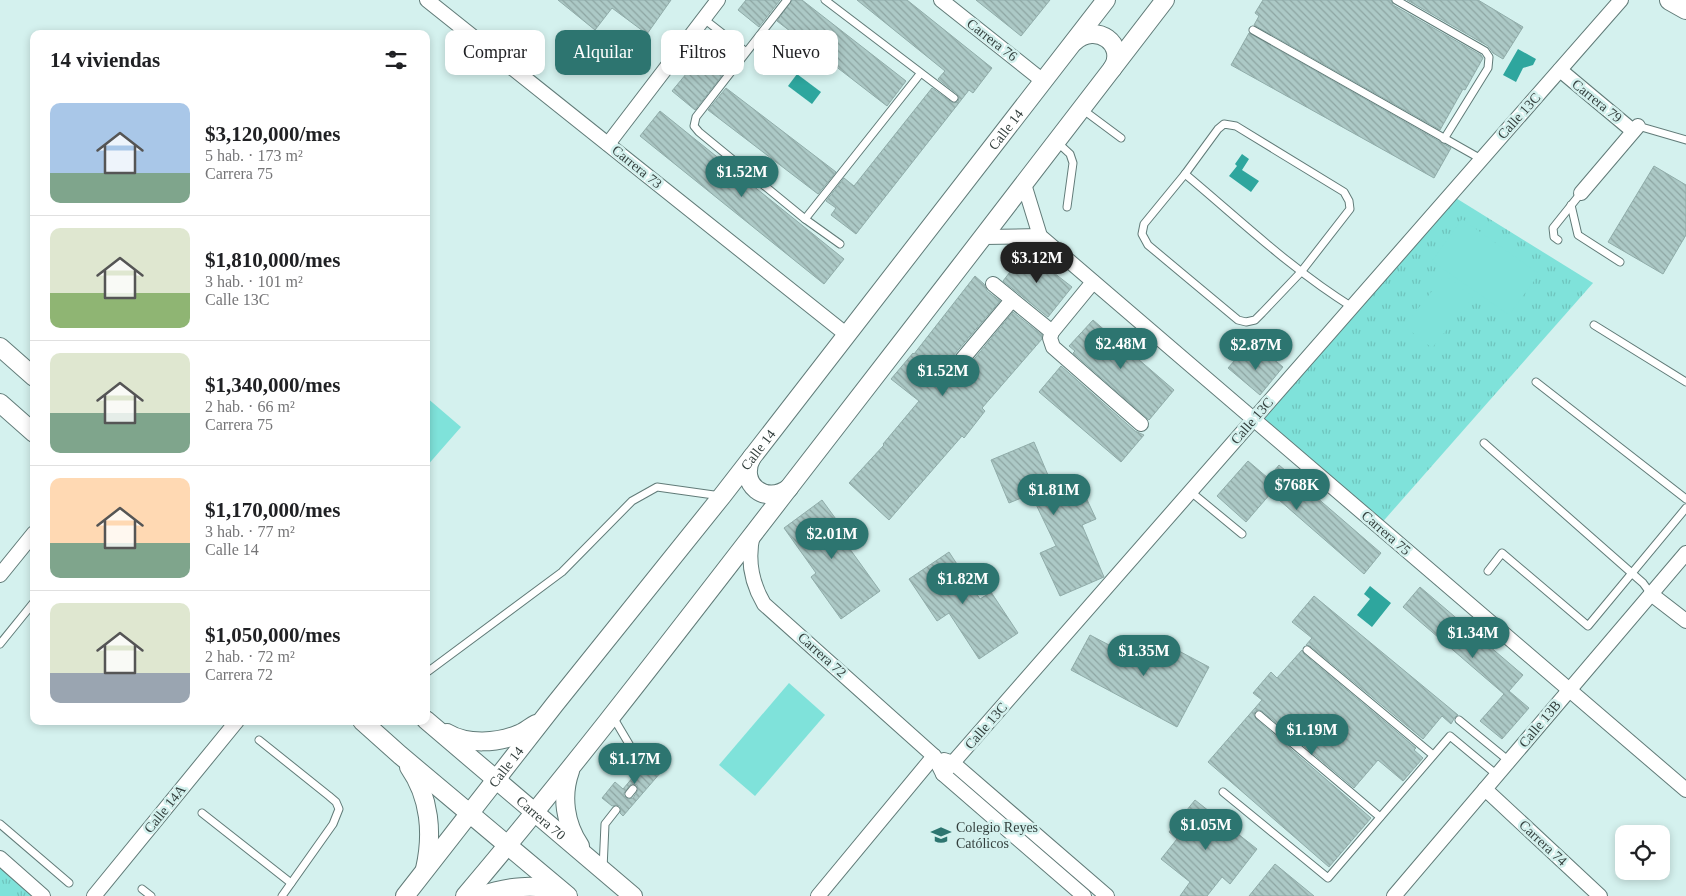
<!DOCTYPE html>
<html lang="es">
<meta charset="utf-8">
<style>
:root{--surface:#fff;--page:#f6f6f6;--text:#202124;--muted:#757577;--line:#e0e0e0;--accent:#2d7570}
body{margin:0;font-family:"Times New Roman",serif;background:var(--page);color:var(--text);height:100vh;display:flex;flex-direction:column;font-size:19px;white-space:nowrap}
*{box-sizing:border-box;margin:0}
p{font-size:16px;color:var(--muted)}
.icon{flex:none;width:28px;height:28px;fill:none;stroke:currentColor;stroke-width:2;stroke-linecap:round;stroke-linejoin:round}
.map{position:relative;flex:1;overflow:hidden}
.side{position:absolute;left:30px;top:30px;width:400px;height:695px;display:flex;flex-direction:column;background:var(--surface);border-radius:10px;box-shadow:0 2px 8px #0003}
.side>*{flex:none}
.hud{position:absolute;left:445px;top:30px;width:475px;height:45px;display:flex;gap:10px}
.buttons{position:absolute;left:1615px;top:825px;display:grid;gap:10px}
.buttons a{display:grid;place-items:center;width:55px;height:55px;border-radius:10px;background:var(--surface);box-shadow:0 2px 8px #0003;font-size:25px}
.price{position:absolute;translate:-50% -42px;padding:0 11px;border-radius:18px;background:var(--accent);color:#fff;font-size:16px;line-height:32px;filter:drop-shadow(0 1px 2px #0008)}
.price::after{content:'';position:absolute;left:50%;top:30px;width:15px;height:11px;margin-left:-8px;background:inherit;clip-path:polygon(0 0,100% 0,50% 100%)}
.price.current{background:#222;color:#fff}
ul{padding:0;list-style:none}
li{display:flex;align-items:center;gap:15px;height:125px;padding:0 20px}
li+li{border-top:1px solid var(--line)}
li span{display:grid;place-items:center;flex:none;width:140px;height:100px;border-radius:10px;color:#555}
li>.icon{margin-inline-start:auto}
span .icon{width:60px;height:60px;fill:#fffc;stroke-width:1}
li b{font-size:21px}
h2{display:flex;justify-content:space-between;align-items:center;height:60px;padding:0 20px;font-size:21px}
.pill{padding:0 18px;border-radius:10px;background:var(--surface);box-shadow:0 2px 8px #0003;font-size:18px;line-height:45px}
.pill.current{background:var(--accent);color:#fff}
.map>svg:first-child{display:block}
</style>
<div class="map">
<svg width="1686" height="896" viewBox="0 0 1686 896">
<defs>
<pattern id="grass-tufts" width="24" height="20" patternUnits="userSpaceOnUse" patternTransform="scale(1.25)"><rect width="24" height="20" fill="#7fe2da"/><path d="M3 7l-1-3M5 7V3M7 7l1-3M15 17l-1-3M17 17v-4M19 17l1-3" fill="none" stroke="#6ec3bc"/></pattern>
<pattern id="building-back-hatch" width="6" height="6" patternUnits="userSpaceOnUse" patternTransform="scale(1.25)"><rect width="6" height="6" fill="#acc9c6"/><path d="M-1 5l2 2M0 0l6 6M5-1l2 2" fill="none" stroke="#8da5a2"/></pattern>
</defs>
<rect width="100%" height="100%" fill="#d4f1ee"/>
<g fill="url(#grass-tufts)">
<path d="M1451 195 1593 283 1379 526 1254 420Z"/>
<path d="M0 858 43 896H0Z"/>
</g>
<g fill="#7fe2da">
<path d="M1462 219 1539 274 1509 315 1432 261Z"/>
<path d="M1445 275 1473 297 1432 348 1404 326Z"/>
<path d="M426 397 461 427 426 467Z"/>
<path d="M789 683 825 715 755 796 719 765Z"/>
</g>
<g fill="#2ea69e">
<path d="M1518 49 1536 59 1533 65 1523 68 1516 82 1503 75Z"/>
<path d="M797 74 821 92 812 104 788 86Z"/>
<path d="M1242 154 1249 159 1242 170 1259 181 1251 192 1229 176 1237 166 1235 164Z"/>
<path d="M1370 586 1391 603 1372 627 1357 615 1370 599 1364 594Z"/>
</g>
<g fill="url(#building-back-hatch)" stroke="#90aca9" fill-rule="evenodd">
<path d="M558 0H671L647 34 612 8 595 30Z"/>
<path d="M746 0H780L759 27 738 10Z"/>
<path d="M792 0H802L906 81 887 106 777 21Z"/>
<path d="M857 0H907L992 68 973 93 969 90 856 234 831 215 836 208 826 201 844 178 854 186 932 88 953 103 958 102 959 98 957 94 938 79 945 71Z"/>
<path d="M976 0H1050L1021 36Z"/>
<path d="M1263 0H1391L1393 5 1481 55 1483 58 1465 90 1463 89 1440 130 1254 25 1259 16 1255 13Z"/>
<path d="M1407 0H1478L1523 27 1503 59 1493 53 1488 46Z"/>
<path d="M1249 33 1451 148 1434 178 1231 65Z"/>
<path d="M710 45 732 63 695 110 672 91Z"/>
<path d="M726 88 836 172 818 194 708 110Z"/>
<path d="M660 111 844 259 824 284 640 136Z"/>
<path d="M1654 166 1686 185V235L1663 274 1608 242Z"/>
<path d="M1026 251 1072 287 1048 317 1003 281Z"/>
<path d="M975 276 984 284 987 291 1000 301 947 363 945 368 948 375 953 378 961 375 1013 312 1042 335V339L982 408 985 411 964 438 962 436 889 520 849 483 884 445 883 444 919 401 891 379 913 353 914 354Z"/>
<path d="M1093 320 1174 390 1149 420 1073 353 1075 351 1069 346Z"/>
<path d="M1242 352 1256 363 1265 352 1283 367 1260 395 1228 368Z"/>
<path d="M1061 366 1135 431 1144 435 1121 462 1039 392Z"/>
<path d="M1034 442 1053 487 1076 476 1096 519 1082 525 1104 577 1060 596 1040 553 1056 546 1031 494 1009 503 991 460Z"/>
<path d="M1248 461 1268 478 1279 465 1381 553 1364 574 1271 493 1246 522 1217 496Z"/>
<path d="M822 500 852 541 847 545 880 591 841 619 811 577 816 573 784 528Z"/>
<path d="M949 552 980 599 991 592 1018 633 979 659 949 613 937 621 909 579Z"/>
<path d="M1420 587 1523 675 1509 691 1529 708 1502 739 1480 721 1504 694 1403 607Z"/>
<path d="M1314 596 1458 715 1455 717 1451 724 1442 716 1423 739 1310 646 1306 645 1312 638 1292 622Z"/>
<path d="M1090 635 1147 665 1160 641 1209 667 1177 727 1071 670Z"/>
<path d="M1302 650 1304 654 1416 748 1414 750 1423 758 1403 781 1378 760 1354 788 1262 711 1259 710 1255 711 1254 715 1256 719 1371 818 1329 867 1208 762 1262 700 1253 693 1271 672 1277 678Z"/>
<path d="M653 753 668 764 623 816 620 813 621 810 620 806 616 805 612 806 602 798 615 782 623 789 639 770H645L647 766 646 762ZM631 784 637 785 638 790 633 798 628 799 624 796V793Z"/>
<path d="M1195 800 1257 849 1230 884 1222 877 1207 896H1180L1190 882 1161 859 1177 839 1169 832Z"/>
<path d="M1275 864 1314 896H1249Z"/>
</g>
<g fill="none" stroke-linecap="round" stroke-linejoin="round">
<defs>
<g id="service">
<path d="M787 0 696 117 694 126 699 132 805 219 840 244"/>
<path d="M825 0 954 98"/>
<path d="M1396 0 1485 51 1489 57 1488 68 1444 139"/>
<path d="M704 19 745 51"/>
<path d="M1253 30 1481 159"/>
<path d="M1082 109 1121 138"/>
<path d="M1224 124 1236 126 1344 192 1349 201 1350 209 1301 272 1262 313 1255 320 1246 322 1238 320 1148 245 1142 234 1144 224 1185 174 1218 129Z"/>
<path d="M1638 126 1686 140"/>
<path d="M1057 142 1070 154 1073 163 1067 207"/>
<path d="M1185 174C1239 219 1292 270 1352 307"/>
<path d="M1571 205 1578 235 1620 262"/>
<path d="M805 219 920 74"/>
<path d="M1558 240 1554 237 1553 228 1581 193"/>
<path d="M1594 325 1686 382"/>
<path d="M1536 382 1686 499"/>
<path d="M1484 443 1643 583 1651 594"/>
<path d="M1191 492 1242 534"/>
<path d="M1488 571 1502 553 1588 626 1686 508"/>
<path d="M0 644 34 602"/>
<path d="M1307 650 1433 755"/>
<path d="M426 673 562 572 632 501 657 487 721 496"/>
<path d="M1259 715 1380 817"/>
<path d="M613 717 642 766"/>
<path d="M1459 720 1509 761"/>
<path d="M259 740 329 796 336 802 339 809 333 824 282 896"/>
<path d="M1223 792 1328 878 1450 736 1497 775"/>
<path d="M629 794 633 789"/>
<path d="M202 813 291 883"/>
<path d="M0 824 69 883"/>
<path d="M603 869 605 824 616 810"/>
<path d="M142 889 151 896"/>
</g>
<g id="minor">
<path d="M427 0 847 335"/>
<path d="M941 0 1043 81"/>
<path d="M1560 70 1633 131"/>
<path d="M608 144 718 0"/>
<path d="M1024 184 1040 236 1686 790"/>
<path d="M1581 193 1638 126"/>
<path d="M984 237 1040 236"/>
<path d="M1093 282 1052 332 1050 338 1053 347 1141 424"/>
<path d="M993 284 1052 332"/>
<path d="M954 369 1012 300"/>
<path d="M753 534C747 559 751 582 764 604L934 756 943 774 1084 896"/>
<path d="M0 575 34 533"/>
<path d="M1651 594 1686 621"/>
<path d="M944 760 953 763 1107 896"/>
<path d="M943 774 1621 0"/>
<path d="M1485 789 1600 896"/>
<path d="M0 858 43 896"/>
<path d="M94 896 237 721"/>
<path d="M818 896 934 756"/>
<path d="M1394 896 1686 553"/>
</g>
<g id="tertiary">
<path d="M1074 42C1096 21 1128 45 1112 69"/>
<path d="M0 347 34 377"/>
<path d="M0 403 34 433"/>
<path d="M752 457C737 484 766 506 789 488"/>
<path id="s1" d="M426 720 633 896"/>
<path d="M362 721 400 755 568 896"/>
<path d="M447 733C467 745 498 743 519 734 525 732 530 727 536 724"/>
<path d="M409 767C430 797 433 834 425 869"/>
<path d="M570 771C561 796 565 824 580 846"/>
<path id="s2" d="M405 896 555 704 722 496 1106 0"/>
<path d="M465 896C577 764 682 626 788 489 914 326 1040 164 1165 0"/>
<path d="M480 896C503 888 539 881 562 894"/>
</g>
<path id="secondary" d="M1670 0 1686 9"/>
</defs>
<use href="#service" stroke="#617b78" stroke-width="9"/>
<use href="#minor" stroke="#617b78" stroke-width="16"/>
<use href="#tertiary" stroke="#617b78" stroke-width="20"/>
<use href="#secondary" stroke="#617b78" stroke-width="22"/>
<use href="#service" stroke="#fff" stroke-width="7"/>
<use href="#minor" stroke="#fff" stroke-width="14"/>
<use href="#tertiary" stroke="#fff" stroke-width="18"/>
<use href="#secondary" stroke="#fff" stroke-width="20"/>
</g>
<defs>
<symbol id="school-bare" viewBox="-9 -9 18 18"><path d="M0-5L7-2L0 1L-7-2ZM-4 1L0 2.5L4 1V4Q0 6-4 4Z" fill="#2d7570" stroke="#d4f1ee" stroke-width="2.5" paint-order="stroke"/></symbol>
</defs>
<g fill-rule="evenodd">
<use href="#school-bare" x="927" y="821" width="28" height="28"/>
</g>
<g text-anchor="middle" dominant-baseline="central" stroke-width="5" stroke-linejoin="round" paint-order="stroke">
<g font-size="14" fill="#34403e" stroke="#d4f1ee">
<text transform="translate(992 40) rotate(38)">Carrera 76</text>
<text transform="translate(1597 101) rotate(39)">Carrera 79</text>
<text transform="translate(1519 116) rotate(-48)">Calle 13C</text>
<text stroke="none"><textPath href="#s2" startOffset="974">Calle 14</textPath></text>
<text transform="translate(637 167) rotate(39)">Carrera 73</text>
<text transform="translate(1252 421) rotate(-49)">Calle 13C</text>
<text stroke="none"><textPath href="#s2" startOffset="569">Calle 14</textPath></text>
<text transform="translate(1386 533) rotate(41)">Carrera 75</text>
<text transform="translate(822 655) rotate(42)">Carrera 72</text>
<text transform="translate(1540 724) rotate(-50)">Calle 13B</text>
<text transform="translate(986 726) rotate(-49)">Calle 13C</text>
<text stroke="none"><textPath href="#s2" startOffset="164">Calle 14</textPath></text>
<text transform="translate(165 809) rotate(-51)">Calle 14A</text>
<text stroke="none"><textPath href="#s1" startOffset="151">Carrera 70</textPath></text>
<text transform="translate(1543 843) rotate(43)">Carrera 74</text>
</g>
<g font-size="14" fill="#34403e" stroke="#d4f1ee" text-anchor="start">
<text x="956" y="827">Colegio Reyes<tspan x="956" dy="16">Católicos</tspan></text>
</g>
</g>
</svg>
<div class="buttons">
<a><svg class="icon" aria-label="locate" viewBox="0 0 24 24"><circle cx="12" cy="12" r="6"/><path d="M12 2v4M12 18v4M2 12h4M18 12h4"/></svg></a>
</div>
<b class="price" style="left:742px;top:198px">$1.52M</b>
<b class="price current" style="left:1037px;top:284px">$3.12M</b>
<b class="price" style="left:1121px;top:370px">$2.48M</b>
<b class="price" style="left:1256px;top:371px">$2.87M</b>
<b class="price" style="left:943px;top:397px">$1.52M</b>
<b class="price" style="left:1297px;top:511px">$768K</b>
<b class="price" style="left:1054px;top:516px">$1.81M</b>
<b class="price" style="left:832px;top:560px">$2.01M</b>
<b class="price" style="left:963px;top:605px">$1.82M</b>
<b class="price" style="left:1473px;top:659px">$1.34M</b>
<b class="price" style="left:1144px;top:677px">$1.35M</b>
<b class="price" style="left:1312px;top:756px">$1.19M</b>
<b class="price" style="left:635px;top:785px">$1.17M</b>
<b class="price" style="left:1206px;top:851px">$1.05M</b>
<div class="hud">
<a class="pill">Comprar</a>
<a class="pill current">Alquilar</a>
<a class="pill">Filtros</a>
<a class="pill">Nuevo</a>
</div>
<section class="side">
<h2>14 viviendas<svg class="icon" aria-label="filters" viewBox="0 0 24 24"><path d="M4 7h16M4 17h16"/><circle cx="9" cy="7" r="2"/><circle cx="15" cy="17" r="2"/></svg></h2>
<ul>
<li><span style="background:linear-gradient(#a9c7e8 70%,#7fa58c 0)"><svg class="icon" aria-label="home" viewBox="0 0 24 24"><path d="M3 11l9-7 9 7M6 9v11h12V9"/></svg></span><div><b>$3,120,000/mes</b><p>5 hab. · 173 m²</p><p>Carrera 75</p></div></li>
<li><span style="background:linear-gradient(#dfe7d0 65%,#8fb573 0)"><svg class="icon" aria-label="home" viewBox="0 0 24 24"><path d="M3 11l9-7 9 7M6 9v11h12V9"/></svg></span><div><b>$1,810,000/mes</b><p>3 hab. · 101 m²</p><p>Calle 13C</p></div></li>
<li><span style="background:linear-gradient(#dfe7d0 60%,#7fa58c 0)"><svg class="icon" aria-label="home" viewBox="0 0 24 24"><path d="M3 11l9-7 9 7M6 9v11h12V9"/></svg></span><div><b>$1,340,000/mes</b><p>2 hab. · 66 m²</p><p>Carrera 75</p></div></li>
<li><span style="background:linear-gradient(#ffd9b3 65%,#7fa58c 0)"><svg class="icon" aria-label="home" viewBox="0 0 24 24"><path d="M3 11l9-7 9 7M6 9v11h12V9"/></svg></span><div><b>$1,170,000/mes</b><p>3 hab. · 77 m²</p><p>Calle 14</p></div></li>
<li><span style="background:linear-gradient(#dfe7d0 70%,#9aa5b1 0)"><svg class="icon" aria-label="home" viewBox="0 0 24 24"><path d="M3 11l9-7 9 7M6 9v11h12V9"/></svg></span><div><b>$1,050,000/mes</b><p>2 hab. · 72 m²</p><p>Carrera 72</p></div></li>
</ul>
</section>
</div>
